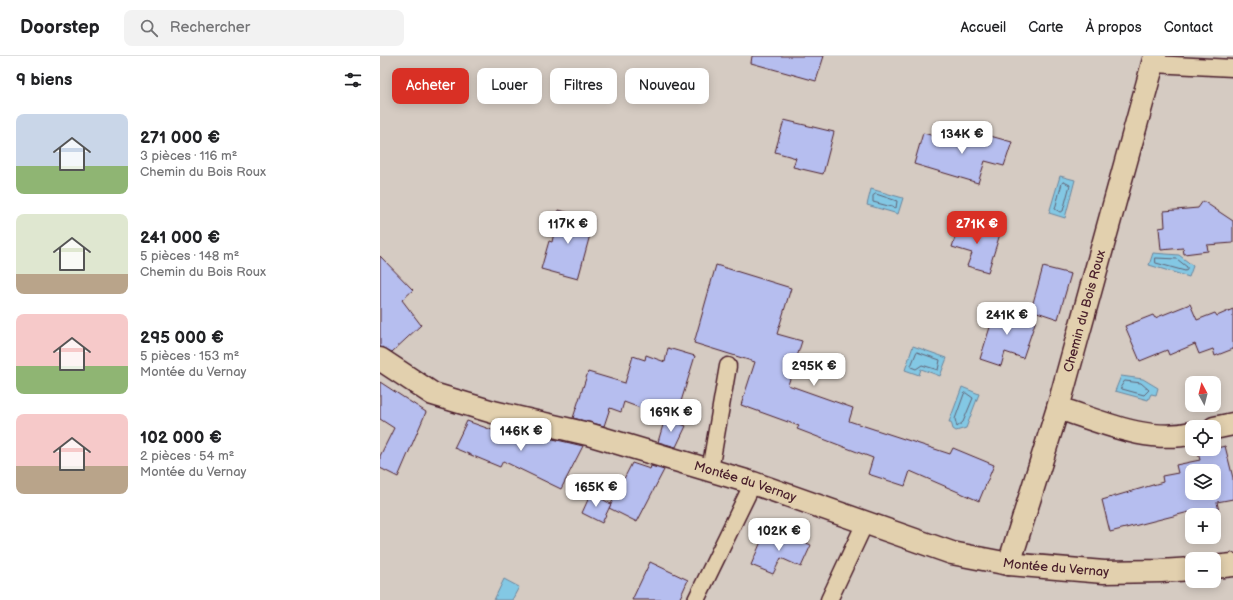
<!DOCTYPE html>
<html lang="fr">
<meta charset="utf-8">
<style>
:root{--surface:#fff;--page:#f2f2f2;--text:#202124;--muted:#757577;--line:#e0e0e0;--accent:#d93025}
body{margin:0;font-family:"Balsamiq Sans",sans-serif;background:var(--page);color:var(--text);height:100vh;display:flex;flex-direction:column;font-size:15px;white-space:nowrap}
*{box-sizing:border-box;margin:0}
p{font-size:13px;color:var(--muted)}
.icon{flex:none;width:22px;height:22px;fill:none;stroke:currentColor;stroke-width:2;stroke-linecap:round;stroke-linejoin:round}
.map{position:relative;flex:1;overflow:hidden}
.sheet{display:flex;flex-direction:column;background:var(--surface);width:380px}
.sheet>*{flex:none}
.banner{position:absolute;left:12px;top:12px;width:380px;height:36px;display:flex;gap:8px}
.needle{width:26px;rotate:353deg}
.fabs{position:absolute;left:805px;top:320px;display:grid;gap:8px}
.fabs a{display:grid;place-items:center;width:36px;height:36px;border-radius:8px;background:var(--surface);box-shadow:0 2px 10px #0003;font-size:20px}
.price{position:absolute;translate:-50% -34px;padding:0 9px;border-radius:8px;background:#fff;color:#222;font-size:13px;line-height:26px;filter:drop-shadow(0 1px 2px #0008)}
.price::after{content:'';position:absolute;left:50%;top:24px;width:12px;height:9px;margin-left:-6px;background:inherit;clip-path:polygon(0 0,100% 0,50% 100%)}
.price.selected{background:var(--accent);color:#fff}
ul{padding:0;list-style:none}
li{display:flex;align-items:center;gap:12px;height:100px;padding:0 16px}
li span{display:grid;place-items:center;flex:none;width:112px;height:80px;border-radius:8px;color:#555}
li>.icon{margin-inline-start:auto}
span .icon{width:48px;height:48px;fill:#fffc;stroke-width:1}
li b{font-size:17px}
h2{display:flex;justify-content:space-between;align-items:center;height:48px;padding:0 16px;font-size:17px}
.tag{padding:0 14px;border-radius:8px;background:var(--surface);box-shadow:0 2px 10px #0003;font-size:14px;line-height:36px}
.tag.selected{background:var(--accent);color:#fff}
header{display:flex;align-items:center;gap:24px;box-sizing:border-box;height:56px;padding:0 20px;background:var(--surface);border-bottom:1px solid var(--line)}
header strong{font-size:19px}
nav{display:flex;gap:22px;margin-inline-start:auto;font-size:14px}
.search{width:280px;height:36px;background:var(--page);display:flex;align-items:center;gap:10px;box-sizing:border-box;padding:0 14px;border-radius:8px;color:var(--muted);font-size:15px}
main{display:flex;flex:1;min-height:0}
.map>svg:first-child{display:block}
</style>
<header>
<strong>Doorstep</strong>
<div class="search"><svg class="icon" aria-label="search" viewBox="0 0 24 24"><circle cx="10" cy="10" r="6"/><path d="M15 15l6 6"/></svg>Rechercher</div>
<nav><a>Accueil</a><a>Carte</a><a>À propos</a><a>Contact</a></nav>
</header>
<main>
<section class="sheet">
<h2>9 biens<svg class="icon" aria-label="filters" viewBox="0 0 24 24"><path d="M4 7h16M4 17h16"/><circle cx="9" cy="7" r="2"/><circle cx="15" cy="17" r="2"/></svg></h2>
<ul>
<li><span style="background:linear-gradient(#c9d6e8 65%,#8fb573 0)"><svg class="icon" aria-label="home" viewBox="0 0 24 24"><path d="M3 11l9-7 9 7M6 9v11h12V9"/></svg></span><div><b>271 000 €</b><p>3 pièces · 116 m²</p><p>Chemin du Bois Roux</p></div></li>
<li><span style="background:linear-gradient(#dfe7d0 75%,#b9a48a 0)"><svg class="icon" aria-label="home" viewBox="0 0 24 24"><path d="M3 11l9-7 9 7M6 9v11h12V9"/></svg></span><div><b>241 000 €</b><p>5 pièces · 148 m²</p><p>Chemin du Bois Roux</p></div></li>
<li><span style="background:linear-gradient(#f6c9c9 65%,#8fb573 0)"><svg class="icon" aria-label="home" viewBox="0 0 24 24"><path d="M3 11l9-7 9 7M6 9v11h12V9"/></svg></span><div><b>295 000 €</b><p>5 pièces · 153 m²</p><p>Montée du Vernay</p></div></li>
<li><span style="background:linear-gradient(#f6c9c9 65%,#b9a48a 0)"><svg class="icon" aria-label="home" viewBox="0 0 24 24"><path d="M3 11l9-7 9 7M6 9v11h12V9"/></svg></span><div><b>102 000 €</b><p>2 pièces · 54 m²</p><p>Montée du Vernay</p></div></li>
</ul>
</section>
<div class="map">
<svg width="853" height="544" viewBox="0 0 853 544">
<rect width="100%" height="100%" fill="#d5cbc2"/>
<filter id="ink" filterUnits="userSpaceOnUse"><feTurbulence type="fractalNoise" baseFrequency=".025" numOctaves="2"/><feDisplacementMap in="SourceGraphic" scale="8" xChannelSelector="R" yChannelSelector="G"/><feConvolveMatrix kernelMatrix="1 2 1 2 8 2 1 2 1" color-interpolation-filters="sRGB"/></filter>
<g filter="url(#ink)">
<g fill="#83c8e4" stroke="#6c849a">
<path d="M680 120 695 124 685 162 669 157Z"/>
<path d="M491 133 523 142 518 158 487 149Z"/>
<path d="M773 197 799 199 813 210 809 221 769 209Z"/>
<path d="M533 290 567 302 560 320 541 313 539 319 525 314Z"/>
<path d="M741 320 763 323 778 332 776 339 771 338 768 344 735 335Z"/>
<path d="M582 331 599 338 586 372 576 375 573 373 571 366H569Z"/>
<path d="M124 523 139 531 132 544H114Z"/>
</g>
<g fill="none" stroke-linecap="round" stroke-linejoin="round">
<g stroke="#616375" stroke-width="1">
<path d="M684 126 690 129 683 155 680 156 675 153 682 127Z"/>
<path d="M496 138 517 145 516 152 493 146V140Z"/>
<path d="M776 202 797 203 807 211V214L805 215 776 207Z"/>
<path d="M537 296 560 304 558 314 542 309 536 313 531 311Z"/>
<path d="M745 325 761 327 769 334 764 339 742 333 741 331Z"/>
<path d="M586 337 593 342 583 366 577 371 575 363 584 338Z"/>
</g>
</g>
<g fill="#b6beef" stroke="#4a1f2b" fill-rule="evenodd">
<path d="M372 0H444L436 25 371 7Z"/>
<path d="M404 64 454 76 443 118 413 111 416 102 395 96Z"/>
<path d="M592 75 632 86 624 110 605 105 598 127 534 108 543 77 588 89Z"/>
<path d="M823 145 853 165V187L827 189 828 195 804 198 803 192 781 194 779 172 785 171 784 155 818 152Z"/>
<path d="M179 154 214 164 198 223 161 213 169 185 172 186Z"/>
<path d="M580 166 620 178 608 216 587 210 592 197 572 191Z"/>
<path d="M0 200 33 234 22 244 41 269 12 296 0 291Z"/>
<path d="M336 209 411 232 397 278 422 285 408 329 473 352 469 365 570 398 573 392 614 409 599 445 530 415 525 430 488 418 493 402 417 373 419 370 361 349 375 306 314 287Z"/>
<path d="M663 211 691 218 678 263 651 254Z"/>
<path d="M810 248 817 264 835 257 837 260 853 253V293L835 300 833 293 819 298 815 288 789 299 787 294 760 305 745 270 773 259 775 262Z"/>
<path d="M616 252 656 264 643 302 625 296 621 310 600 303Z"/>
<path d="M288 292 315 300 295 365 244 346 241 356 230 352 224 370 193 362 208 316 245 327 253 300 265 304 266 299 285 306Z"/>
<path d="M0 326 46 356 18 421 0 412V400L14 372 0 363Z"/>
<path d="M285 362 306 370 296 391 278 386Z"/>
<path d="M87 365 115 375 134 374 203 390 181 433 123 405 120 411 74 392Z"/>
<path d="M845 390 853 422V443L837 446 839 455 810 460 809 456 730 476 722 444 783 426 782 420 798 417 796 409 820 404 818 397ZM812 415H834V437H812Z"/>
<path d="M252 407 270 413 271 410 284 414 257 466 229 452Z"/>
<path d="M211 437 231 448 222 467 202 457Z"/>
<path d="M386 474 403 482 404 478 431 489 421 511 401 502 393 518 371 509Z"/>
<path d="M270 506 308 524 299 544H252Z"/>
</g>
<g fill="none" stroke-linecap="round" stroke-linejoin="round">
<defs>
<g id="lane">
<path d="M773 8 853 12"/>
<path d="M330 414 348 310"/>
<path d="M316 544 373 427"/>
<path d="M449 544 485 467"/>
</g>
<g id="street">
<path id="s1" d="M0 303 53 338 113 356 208 378 373 427 572 497 629 508 724 516 781 515 812 513"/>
<path d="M678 352C720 365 768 388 812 377"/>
<path d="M834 372 853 368"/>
<path id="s2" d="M629 508 678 352 775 0"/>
<path d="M834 511 853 509"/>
</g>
</defs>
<use href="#lane" stroke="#4a1f2b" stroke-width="19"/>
<use href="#street" stroke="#4a1f2b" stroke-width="25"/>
<use href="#lane" stroke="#e2d0ae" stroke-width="16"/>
<use href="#street" stroke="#e2d0ae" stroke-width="22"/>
</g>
</g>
<g text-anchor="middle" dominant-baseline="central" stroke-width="3.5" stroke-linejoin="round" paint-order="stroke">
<g font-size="13" fill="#4a1f2b" stroke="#e2d0ae">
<text stroke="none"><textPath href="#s2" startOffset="264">Chemin du Bois Roux</textPath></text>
<text stroke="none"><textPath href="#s1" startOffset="388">Montée du Vernay</textPath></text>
<text stroke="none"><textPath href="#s1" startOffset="712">Montée du Vernay</textPath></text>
</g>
</g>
</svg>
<div class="fabs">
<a><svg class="needle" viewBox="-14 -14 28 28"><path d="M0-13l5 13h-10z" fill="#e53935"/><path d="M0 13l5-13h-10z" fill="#757577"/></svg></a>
<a><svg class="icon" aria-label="locate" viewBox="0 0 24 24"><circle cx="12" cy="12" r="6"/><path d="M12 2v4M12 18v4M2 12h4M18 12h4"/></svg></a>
<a><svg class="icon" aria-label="layers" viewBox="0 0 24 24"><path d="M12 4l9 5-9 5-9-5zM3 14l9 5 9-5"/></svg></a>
<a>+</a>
<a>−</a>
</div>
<b class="price" style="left:582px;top:99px">134K €</b>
<b class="price" style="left:188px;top:189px">117K €</b>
<b class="price selected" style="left:597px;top:189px">271K €</b>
<b class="price" style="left:627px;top:280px">241K €</b>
<b class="price" style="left:434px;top:331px">295K €</b>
<b class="price" style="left:291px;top:377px">169K €</b>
<b class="price" style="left:141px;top:396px">146K €</b>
<b class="price" style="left:216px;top:452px">165K €</b>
<b class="price" style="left:399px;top:496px">102K €</b>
<div class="banner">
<a class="tag selected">Acheter</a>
<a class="tag">Louer</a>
<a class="tag">Filtres</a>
<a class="tag">Nouveau</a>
</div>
</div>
</main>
